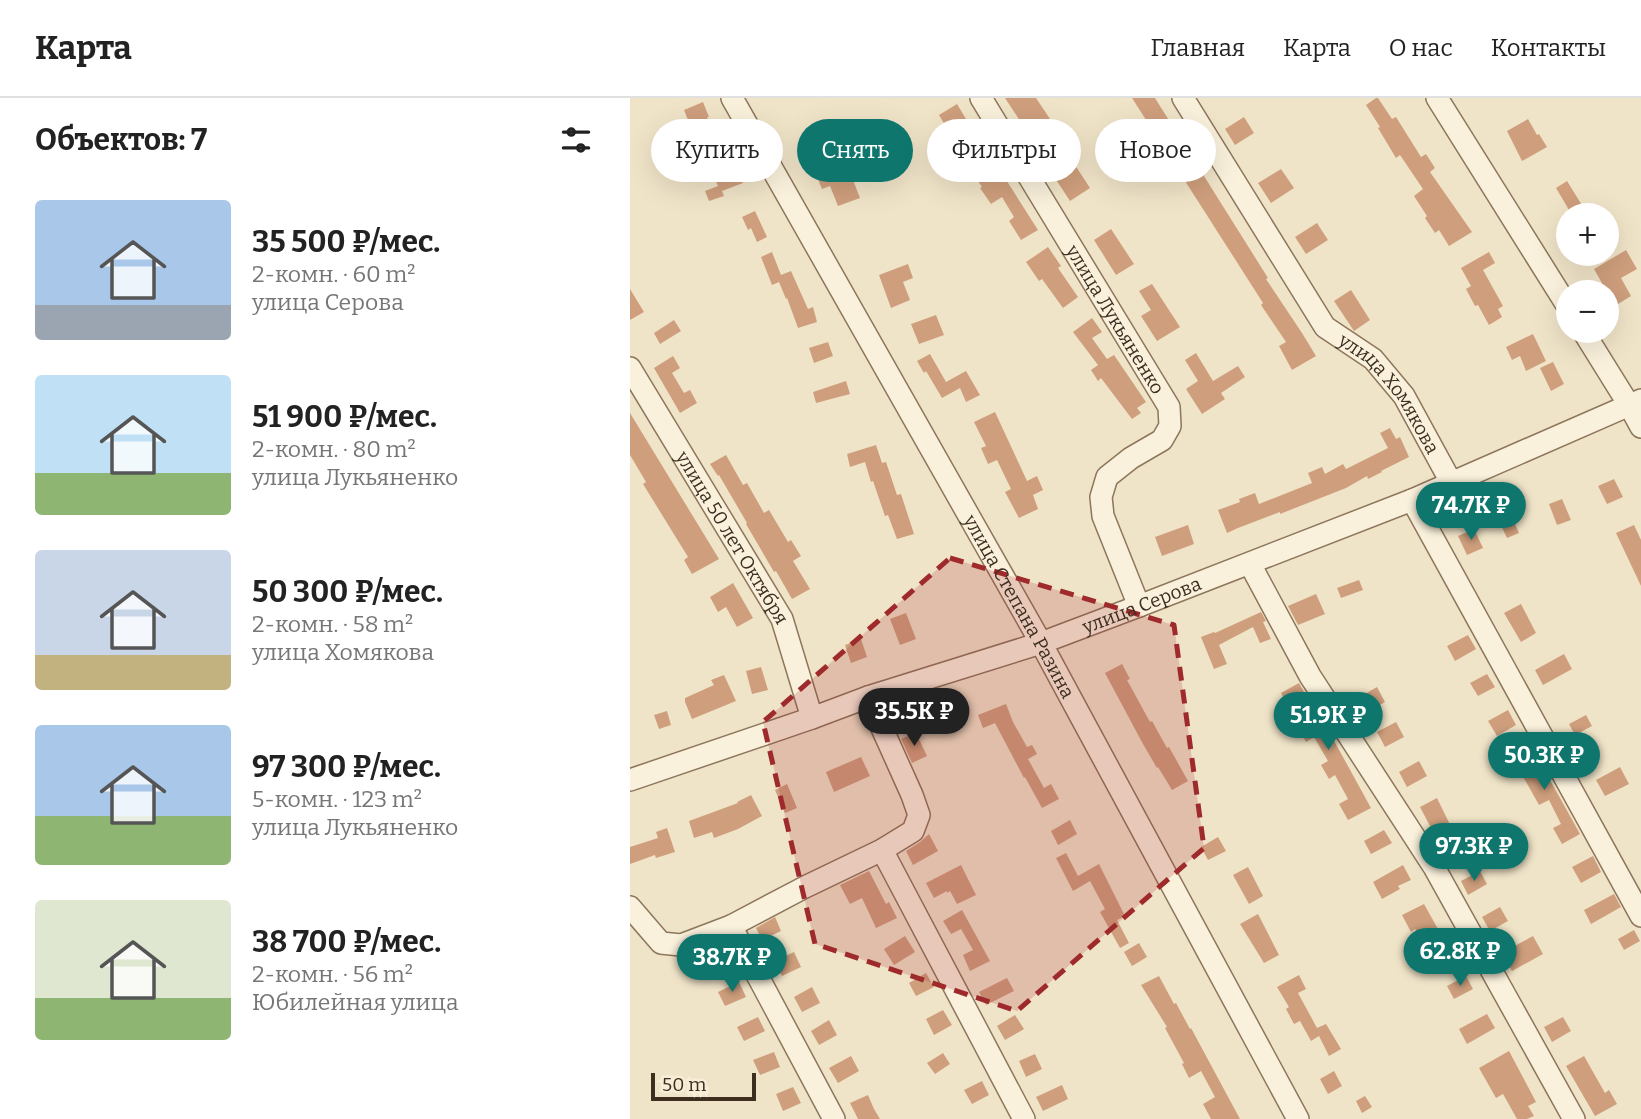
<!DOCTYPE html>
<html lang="ru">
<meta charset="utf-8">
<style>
:root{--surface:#fff;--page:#f6f6f6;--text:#222;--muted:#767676;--line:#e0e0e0;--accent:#0f766e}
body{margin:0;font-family:Bitter,serif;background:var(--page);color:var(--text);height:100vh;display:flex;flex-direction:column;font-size:26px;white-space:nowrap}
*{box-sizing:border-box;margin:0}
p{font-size:23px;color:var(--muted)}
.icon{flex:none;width:38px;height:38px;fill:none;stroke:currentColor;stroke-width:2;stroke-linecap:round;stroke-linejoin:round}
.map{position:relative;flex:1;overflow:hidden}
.details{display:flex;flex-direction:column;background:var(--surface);width:630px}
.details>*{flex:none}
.guide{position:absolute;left:21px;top:21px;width:665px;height:63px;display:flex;gap:14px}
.tools{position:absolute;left:926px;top:105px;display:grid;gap:14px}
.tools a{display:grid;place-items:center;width:63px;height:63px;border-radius:50%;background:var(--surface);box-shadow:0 7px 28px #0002;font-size:35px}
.scale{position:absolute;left:21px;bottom:18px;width:105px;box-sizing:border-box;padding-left:7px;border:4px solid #3d2e20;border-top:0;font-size:19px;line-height:24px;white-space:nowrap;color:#3d2e20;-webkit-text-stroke:5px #f7eed8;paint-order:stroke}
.price{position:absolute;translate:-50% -60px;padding:0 16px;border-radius:24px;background:var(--accent);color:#fff;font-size:23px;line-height:46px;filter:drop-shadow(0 2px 4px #0008)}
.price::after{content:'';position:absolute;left:50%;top:42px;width:21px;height:16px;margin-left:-10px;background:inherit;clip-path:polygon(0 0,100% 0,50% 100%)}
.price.current{background:#222;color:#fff}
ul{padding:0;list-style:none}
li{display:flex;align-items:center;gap:21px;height:175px;padding:0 35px}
li span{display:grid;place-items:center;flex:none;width:196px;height:140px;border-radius:7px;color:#555}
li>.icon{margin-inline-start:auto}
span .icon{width:84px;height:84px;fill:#fffc;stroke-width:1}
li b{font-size:30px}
h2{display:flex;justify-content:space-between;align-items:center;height:84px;padding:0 35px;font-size:30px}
.tag{padding:0 24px;border-radius:32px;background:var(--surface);box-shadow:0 7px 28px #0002;font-size:24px;line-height:63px}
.tag.current{background:var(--accent);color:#fff}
header{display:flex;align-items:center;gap:42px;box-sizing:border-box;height:98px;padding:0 35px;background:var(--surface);border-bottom:2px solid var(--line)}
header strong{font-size:33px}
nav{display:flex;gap:38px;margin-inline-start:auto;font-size:24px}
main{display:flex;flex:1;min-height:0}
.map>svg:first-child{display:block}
</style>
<header>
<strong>Карта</strong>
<nav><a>Главная</a><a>Карта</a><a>О нас</a><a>Контакты</a></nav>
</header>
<main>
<section class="details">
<h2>Объектов: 7<svg class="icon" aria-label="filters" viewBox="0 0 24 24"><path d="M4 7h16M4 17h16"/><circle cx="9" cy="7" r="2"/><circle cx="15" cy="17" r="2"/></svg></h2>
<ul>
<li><span style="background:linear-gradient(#a9c7e8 75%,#9aa5b1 0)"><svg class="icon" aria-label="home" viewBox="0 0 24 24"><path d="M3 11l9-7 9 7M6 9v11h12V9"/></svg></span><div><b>35 500 ₽/мес.</b><p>2-комн. · 60 m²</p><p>улица Серова</p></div></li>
<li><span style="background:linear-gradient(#bfe0f5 70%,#8fb573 0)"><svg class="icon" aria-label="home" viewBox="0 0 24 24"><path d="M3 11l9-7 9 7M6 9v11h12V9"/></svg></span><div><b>51 900 ₽/мес.</b><p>2-комн. · 80 m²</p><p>улица Лукьяненко</p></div></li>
<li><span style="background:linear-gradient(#c9d6e8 75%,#c2b280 0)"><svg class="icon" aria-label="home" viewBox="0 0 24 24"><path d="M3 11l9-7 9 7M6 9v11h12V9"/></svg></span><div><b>50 300 ₽/мес.</b><p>2-комн. · 58 m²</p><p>улица Хомякова</p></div></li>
<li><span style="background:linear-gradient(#a9c7e8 65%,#8fb573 0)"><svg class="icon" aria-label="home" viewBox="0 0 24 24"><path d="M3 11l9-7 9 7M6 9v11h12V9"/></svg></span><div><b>97 300 ₽/мес.</b><p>5-комн. · 123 m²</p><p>улица Лукьяненко</p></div></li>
<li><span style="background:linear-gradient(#dfe7d0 70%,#8fb573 0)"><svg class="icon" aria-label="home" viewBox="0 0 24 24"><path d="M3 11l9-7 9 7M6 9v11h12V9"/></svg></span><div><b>38 700 ₽/мес.</b><p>2-комн. · 56 m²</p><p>Юбилейная улица</p></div></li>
</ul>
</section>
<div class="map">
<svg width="1011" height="1021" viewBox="0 0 1011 1021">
<rect width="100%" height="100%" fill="#f0e4c8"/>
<g fill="#cf9f7d">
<path d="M375 0H406L420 21 398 35Z"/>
<path d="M502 0H525L638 180 636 181 672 235 686 258 662 272 649 248 656 244 631 207 633 205Z"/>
<path d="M746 0H748L762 21 766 19 791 59 796 56 805 70 800 74 842 134 819 148 809 132 805 135 795 120 797 118 784 98 793 91 770 57 766 60 748 30 750 29 736 7Z"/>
<path d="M73 4 79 19H77L90 46 93 44 104 70 107 69 113 85 92 93 94 98 79 103 75 93 88 88 72 53 77 51 64 25 60 27 54 12Z"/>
<path d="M327 6 336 21 327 27 340 48 350 41 408 132 391 142 379 123 384 119 372 99 361 106 350 90 352 89 321 44 324 42 309 17Z"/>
<path d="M614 19 624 35 605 47 595 31Z"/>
<path d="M898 21 907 37 909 36 917 49 892 63 877 33Z"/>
<path d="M204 36 213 59 223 55 230 69 220 74 230 100 208 108 200 88 192 91 174 48Z"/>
<path d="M439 58 460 90 440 103 419 71Z"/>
<path d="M651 71 664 90 641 105 628 85Z"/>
<path d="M937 83 958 117H942L926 90Z"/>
<path d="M125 113 137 139 127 144 121 130 118 132 112 119Z"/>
<path d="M687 125 698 142 676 156 665 139Z"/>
<path d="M481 131 504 166 486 177 464 142Z"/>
<path d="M418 149 431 168 428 170 448 199 433 210 412 181 409 183 396 164Z"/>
<path d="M996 152 1007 171 991 180 1001 198 985 208 964 171Z"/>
<path d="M142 154 151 177 161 173 178 211 183 209 187 224 168 230 157 200 156 201 149 184 142 187 131 159Z"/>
<path d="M859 154 865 165 853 172 873 208 868 211 872 219 859 227 848 207 845 208 836 191 841 188 831 170Z"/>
<path d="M278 166 283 180 273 184 280 202 261 210 249 177Z"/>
<path d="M522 186 550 229 527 243 511 218 521 212 509 193Z"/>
<path d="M0 191 14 214 0 222Z"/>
<path d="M721 192 740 222 724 233 704 203Z"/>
<path d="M306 217 314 237 289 246 281 226Z"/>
<path d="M462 220 472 234 462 240 477 261 484 257 516 304 507 310 511 315 502 321 471 280 468 283 461 272 468 267 443 234Z"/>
<path d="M44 222 51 233 30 246 24 235Z"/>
<path d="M903 236 916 263 896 273 890 258 882 262 876 249Z"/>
<path d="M198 244 203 258 184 265 179 250Z"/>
<path d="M566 255 583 283 608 268 615 279 591 295 595 301 572 316 556 291 568 283 555 262Z"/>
<path d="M300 256 316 284 336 273 350 297 336 304 330 290 312 300 296 273 294 275 287 263Z"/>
<path d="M43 258 50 270 42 275 54 295 60 292 67 305 50 315 24 270Z"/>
<path d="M923 264 934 286 921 293 910 270Z"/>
<path d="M216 283 220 296 186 305 183 294Z"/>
<path d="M365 314 397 383 407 378 413 392 403 397 408 411 389 420 375 394 381 391 367 362 358 366 351 350 356 348 344 324Z"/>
<path d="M0 315 89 461 62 476 54 462 58 459 13 386 16 384 0 357Z"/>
<path d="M760 330 766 341 770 339 779 359 751 373 752 374 738 381 737 378 716 390 650 416V414L608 430 597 435 588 412 610 404 609 401 625 395 629 406 682 385 678 375 692 369 695 376 713 366 716 371 758 350 750 335Z"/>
<path d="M246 347 252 365 256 364 267 397 271 396 284 436 267 441 258 417 255 418 243 383 241 384 235 364 220 369 217 356Z"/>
<path d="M96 357 113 387 117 385 134 415 139 412 158 444 161 442 171 458 163 463 180 491 162 501 146 473 144 474 116 426 117 425 89 377 88 378 80 366Z"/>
<path d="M984 381 993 399 977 406 968 388Z"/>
<path d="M932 401 941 422 927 427 919 406Z"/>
<path d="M881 417 889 435 877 440 869 423Z"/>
<path d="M558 427 564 446 532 458 525 439Z"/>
<path d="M1004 427 1011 442V488L986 435Z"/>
<path d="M844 431 853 450 837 457 828 438Z"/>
<path d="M729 482 733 492 711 500 707 490Z"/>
<path d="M103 485 123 520 107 529 96 509 88 514 80 499Z"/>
<path d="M686 496 695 516 668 527 658 508Z"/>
<path d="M891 506 906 535 891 544 874 515Z"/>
<path d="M631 514 636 523 633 524 641 541 630 545 623 529 589 547 597 566 584 571 571 539 584 534 585 535Z"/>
<path d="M276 515 286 541 270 547 260 521Z"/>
<path d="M838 537 846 551 825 563 817 548Z"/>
<path d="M231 541 237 559 221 565 215 547Z"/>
<path d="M934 556 942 571 913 587 905 572Z"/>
<path d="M492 566 500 581 497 582 520 624 522 623 537 650 539 649 558 683 542 692 528 669 527 670 513 646 475 575Z"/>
<path d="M131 569 138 592 122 596 116 573Z"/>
<path d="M857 576 865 589 848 598 840 585Z"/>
<path d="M94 577 106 603 62 621 55 604V600L84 587 81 582Z"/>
<path d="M669 585 689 621 691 619 741 710 718 722 709 706 718 701 705 677 699 681 691 667 698 663 684 639 676 644 669 631 675 628 663 605 658 608 651 595Z"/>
<path d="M747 589 755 604 736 615 728 600Z"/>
<path d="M376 606 383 624 397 649 402 647 407 656 398 661 414 690 421 686 429 701 412 710 395 679 394 680 365 625 353 630 348 617Z"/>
<path d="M878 612 886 627 867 638 858 623Z"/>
<path d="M37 613 41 627 29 631 24 617Z"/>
<path d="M956 617 962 628 945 637 939 626Z"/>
<path d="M766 624 774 639 755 649 747 634Z"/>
<path d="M286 635 297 658 282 665 271 641Z"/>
<path d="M899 650 912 675 915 673 950 736 932 746 923 730 931 726 919 702 909 707 891 675 886 678 877 662Z"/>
<path d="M231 659 240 678 204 694 196 674Z"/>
<path d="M789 663 797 678 777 689 769 674Z"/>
<path d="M990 669 999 686 975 698 966 682Z"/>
<path d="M157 686 167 710 155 715 145 692Z"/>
<path d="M121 697 132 718 108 731 84 740 82 734 64 740 59 723 108 705 107 704Z"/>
<path d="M807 700 826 739 827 738 836 754 819 764 790 709Z"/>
<path d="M440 722 447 736 428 747 421 733Z"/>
<path d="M37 730 45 754 26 760 25 757 0 766V749L28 740 26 734Z"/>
<path d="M754 732 762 745 741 756 734 743Z"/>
<path d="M299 736 308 753 283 767 276 753 290 744Z"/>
<path d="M588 739 596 753 578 762 571 749Z"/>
<path d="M436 755 448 778 469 766 495 818 487 822 499 845 490 850 470 814 475 811 460 783 443 793 426 760Z"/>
<path d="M963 758 971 774 951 785 942 769Z"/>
<path d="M331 767 346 797 327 806 320 793 317 795V793L304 800 296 785Z"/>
<path d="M773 767 781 782 768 788 770 791 752 801 743 784Z"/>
<path d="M618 769 633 798 619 806 603 777Z"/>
<path d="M239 773 256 806 259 804 267 820 246 830 232 800 220 806 210 787Z"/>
<path d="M850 773 857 786 838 797 831 783Z"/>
<path d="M984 796 991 809 961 826 954 812Z"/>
<path d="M794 806 813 840 814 839 823 854 804 864 785 831 781 834 772 817Z"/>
<path d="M870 809 878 823 860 833 852 819Z"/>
<path d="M332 812 360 863 340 873 333 857 343 852 331 831 321 836 313 823Z"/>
<path d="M628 816 649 857 634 865 610 826Z"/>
<path d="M145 819 151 833 132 842 126 830Z"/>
<path d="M1004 832 1010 843 994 852 988 841Z"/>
<path d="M275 838 285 854 264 867 254 851Z"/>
<path d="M903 838 913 856 882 873 872 855Z"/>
<path d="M509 845 517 859 502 868 494 854Z"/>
<path d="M89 848 96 864 76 874 68 858Z"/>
<path d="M164 854 171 869 152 878 145 863Z"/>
<path d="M296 875 304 889 286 898 279 885Z"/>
<path d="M669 877 676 891 668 895 687 930 696 926 711 951 699 958 689 938 681 943 670 923 664 926 656 911 659 909 647 889Z"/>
<path d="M529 878 544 906 546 905 560 931 561 930 610 1021H581L573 1006 585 999 571 973 559 980 552 966 554 965 535 930 537 929 511 887Z"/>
<path d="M836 878 843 891 824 901 817 888Z"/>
<path d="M377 880 384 893 356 907 349 894Z"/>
<path d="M109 884 116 899 95 908 88 894Z"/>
<path d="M182 889 190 905 172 914 164 899Z"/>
<path d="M313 912 322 927 304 937 296 921Z"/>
<path d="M857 916 865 930 837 946 829 931Z"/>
<path d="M385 917 394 931 375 942 367 928Z"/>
<path d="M128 919 135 933 114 943 107 929Z"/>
<path d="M933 919 941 933 922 944 914 929Z"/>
<path d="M199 922 207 937 189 947 181 933Z"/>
<path d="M879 953 906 1004 898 1008 904 1018 897 1021H887L873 996 866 1000 849 970Z"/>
<path d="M144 954 150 969 130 977 123 962Z"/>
<path d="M313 955 320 966 305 976 297 965Z"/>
<path d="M405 956 412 971 396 979 389 963Z"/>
<path d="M221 958 229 973 208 985 199 970Z"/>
<path d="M954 958 975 995 979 992 987 1006 965 1018 936 968Z"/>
<path d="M704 973 712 988 698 996 690 981Z"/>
<path d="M352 983 359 997 342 1006 334 992Z"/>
<path d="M432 987 438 1001 413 1013 406 999Z"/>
<path d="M163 989 171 1005 153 1013 146 996Z"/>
<path d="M238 997 244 1011 250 1021H228L220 1005Z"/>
<path d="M735 998 742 1009 732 1015 726 1003Z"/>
</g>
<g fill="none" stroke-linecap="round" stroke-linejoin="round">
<defs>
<g id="minor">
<path id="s1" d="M102 0 411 545 668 1021"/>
<path id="s2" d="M351 0 539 309 540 328 532 342 501 360 477 379 471 399 473 418 509 508"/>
<path id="s3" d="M553 0 695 229 743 261 774 298 822 386"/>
<path d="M807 0 938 209"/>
<path d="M953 233 999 307 1011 329"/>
<path id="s4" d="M0 270 152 521 182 620"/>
<path d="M782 402 1011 818"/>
<path d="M620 466 680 578 804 769 944 1021"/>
<path id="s5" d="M0 682 182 620 238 599 411 545 509 508 782 402 1011 302"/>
<path d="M252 752 394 1021"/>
<path d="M0 809 31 845 51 847 101 828 175 789 252 752 283 733 289 717 282 697 238 599"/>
<path d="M101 828 204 1021"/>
</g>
</defs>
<use href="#minor" stroke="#8d765c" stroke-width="24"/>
<use href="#minor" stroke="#faf1dc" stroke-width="21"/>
</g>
<path fill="#9e2a2b" fill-opacity="0.2" stroke="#9e2a2b" stroke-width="5" stroke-dasharray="14 9" stroke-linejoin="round" d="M320 460 544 527 574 750 387 913 185 846 133 624Z"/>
<g text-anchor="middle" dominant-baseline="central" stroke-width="5" stroke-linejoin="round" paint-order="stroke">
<g font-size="19" fill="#3d2e20" stroke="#f7eed8">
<text stroke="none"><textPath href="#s2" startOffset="259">улица Лукьяненко</textPath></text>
<text stroke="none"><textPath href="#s3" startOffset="364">улица Хомякова</textPath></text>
<text stroke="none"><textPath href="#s4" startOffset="198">улица 50 лет Октября</textPath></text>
<text stroke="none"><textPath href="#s5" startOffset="541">улица Серова</textPath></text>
<text stroke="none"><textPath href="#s1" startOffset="584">улица Степана Разина</textPath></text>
</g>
</g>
</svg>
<div class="tools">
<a>+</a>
<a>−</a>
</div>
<div class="scale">50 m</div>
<b class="price" style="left:841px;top:444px">74.7K ₽</b>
<b class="price current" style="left:284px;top:650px">35.5K ₽</b>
<b class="price" style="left:698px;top:654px">51.9K ₽</b>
<b class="price" style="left:914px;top:694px">50.3K ₽</b>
<b class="price" style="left:844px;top:785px">97.3K ₽</b>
<b class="price" style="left:830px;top:890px">62.8K ₽</b>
<b class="price" style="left:102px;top:896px">38.7K ₽</b>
<div class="guide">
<a class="tag">Купить</a>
<a class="tag current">Снять</a>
<a class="tag">Фильтры</a>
<a class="tag">Новое</a>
</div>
</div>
</main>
